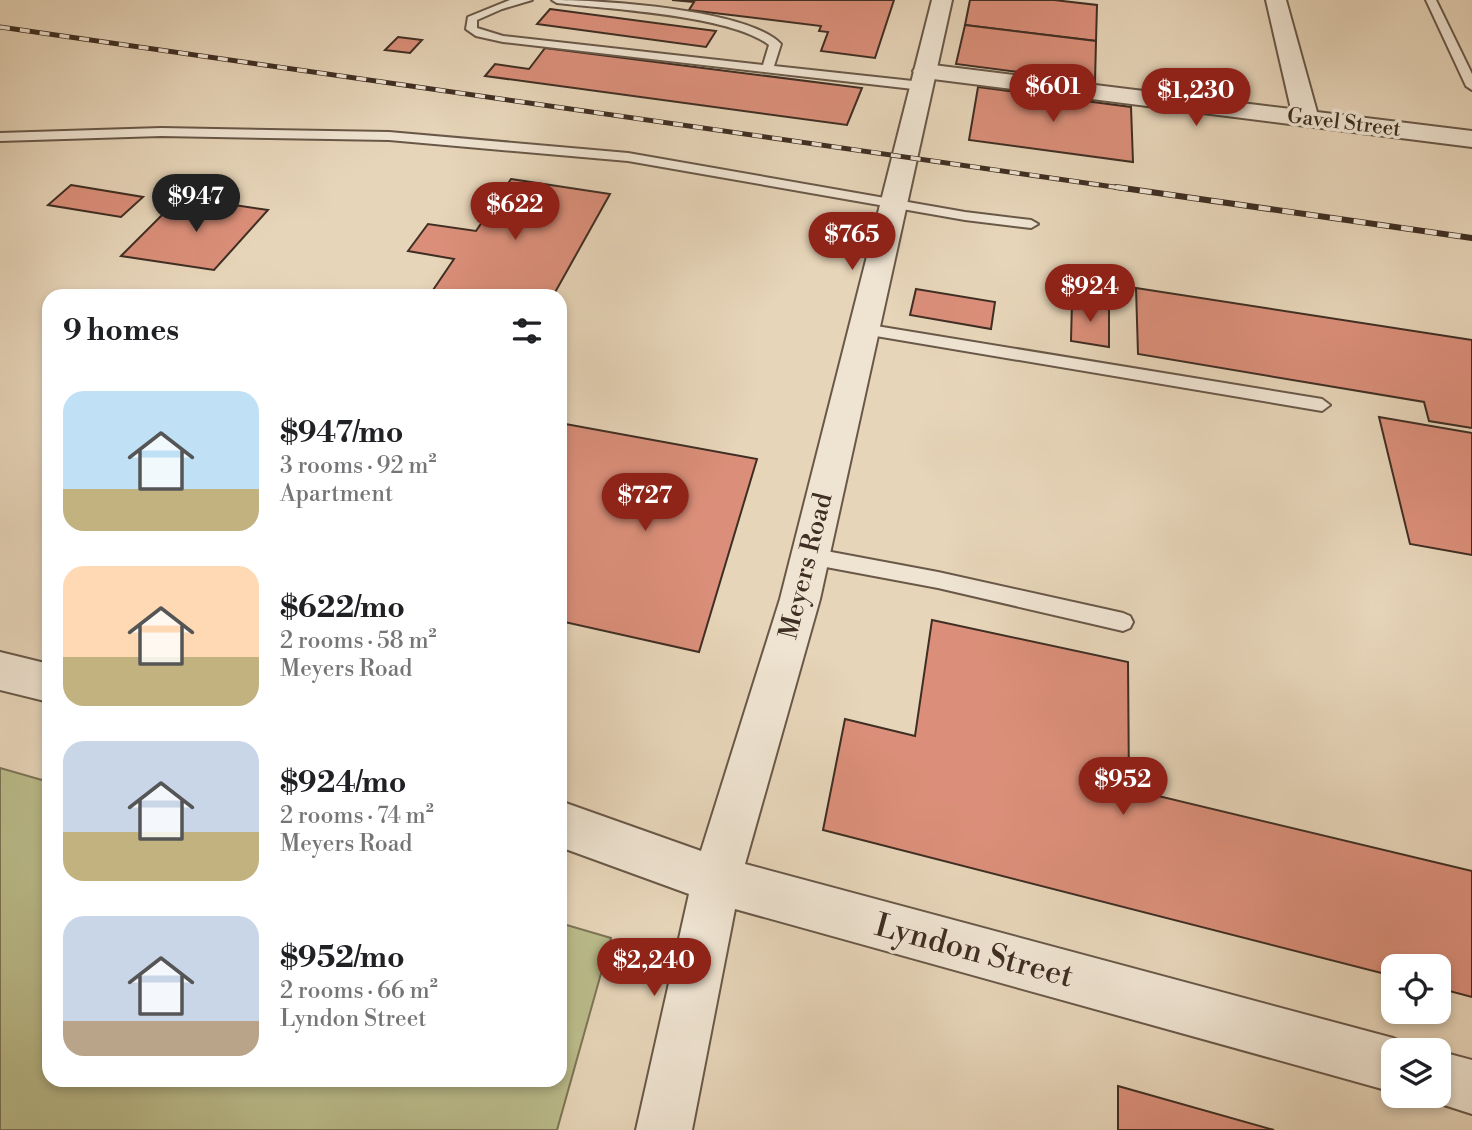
<!DOCTYPE html>
<meta charset="utf-8">
<style>
:root{--surface:#fff;--page:#f2f2f2;--text:#202124;--muted:#757577;--accent:#8f2418}
body{margin:0;font-family:"Libre Bodoni",serif;background:var(--page);color:var(--text);height:100vh;display:flex;flex-direction:column;font-size:26px;white-space:nowrap}
*{box-sizing:border-box;margin:0}
p{font-size:23px;color:var(--muted)}
.icon{flex:none;width:38px;height:38px;fill:none;stroke:currentColor;stroke-width:2;stroke-linecap:round;stroke-linejoin:round}
.map{position:relative;flex:1;overflow:hidden}
.sheet{position:absolute;left:42px;top:289px;width:525px;height:798px;display:flex;flex-direction:column;background:var(--surface);border-radius:21px;box-shadow:0 4px 10px #0003}
.sheet>*{flex:none}
.tools{position:absolute;left:1381px;top:954px;display:grid;gap:14px}
.tools a{display:grid;place-items:center;width:70px;height:70px;border-radius:14px;background:var(--surface);box-shadow:0 4px 10px #0003;font-size:35px}
.price{position:absolute;translate:-50% -60px;padding:0 16px;border-radius:24px;background:var(--accent);color:#fff;font-size:23px;line-height:46px;filter:drop-shadow(0 2px 4px #0008)}
.price::after{content:'';position:absolute;left:50%;top:42px;width:21px;height:16px;margin-left:-10px;background:inherit;clip-path:polygon(0 0,100% 0,50% 100%)}
.price.active{background:#222;color:#fff}
ul{padding:0;list-style:none}
li{display:flex;align-items:center;gap:21px;height:175px;padding:0 21px}
li span{display:grid;place-items:center;flex:none;width:196px;height:140px;border-radius:21px;color:#555}
li>.icon{margin-inline-start:auto}
span .icon{width:84px;height:84px;fill:#fffc;stroke-width:1}
li b{font-size:30px}
h2{display:flex;justify-content:space-between;align-items:center;height:84px;padding:0 21px;font-size:30px}
.map>svg:first-child{display:block}
</style>
<div class="map">
<svg width="1472" height="1130" viewBox="0 0 1472 1130">
<rect width="100%" height="100%" fill="#e7d5b9"/>
<filter id="stains"><feTurbulence type="fractalNoise" baseFrequency=".00286" numOctaves="4"/><feColorMatrix values="0 0 0 0 .2 0 0 0 0 .09 0 0 0 0 .02 0 0 0 .5 -.17"/></filter>
<radialGradient id="worn" r=".72"><stop offset=".6" stop-color="#630" stop-opacity="0"/><stop offset="1" stop-color="#630" stop-opacity=".3"/></radialGradient>
<path fill="#bbbc8b" stroke="#7d7557" stroke-width="2" d="M0 768 49 782V1080H560V923L611 938 557 1130H0Z"/>
<g fill="#db8f7a" stroke="#3f2e23" stroke-width="2">
<path d="M672 0H894L875 58 821 51 828 32 819 31 821 26 689 10 694 2Z"/>
<path d="M970 0H1054L1097 5 1096 41 965 25Z"/>
<path d="M550 9 716 31 706 47 537 24Z"/>
<path d="M965 25 1096 41 1095 82 956 64Z"/>
<path d="M398 37 422 40 410 53 385 50Z"/>
<path d="M545 48 862 88 847 125 485 76 495 64 529 69Z"/>
<path d="M978 87 1131 107 1133 162 969 140Z"/>
<path d="M511 179 610 194 553 296H429L454 259 408 251 428 224 476 231Z"/>
<path d="M71 185 143 197 121 217 48 205Z"/>
<path d="M180 197 268 210 214 270 121 256Z"/>
<path d="M1136 288 1472 340V428L1429 421 1424 402 1138 354Z"/>
<path d="M916 289 995 302 991 329 910 315Z"/>
<path d="M1072 301 1109 307V347L1071 341Z"/>
<path d="M1379 417 1472 433V555L1410 544Z"/>
<path d="M560 423 757 459 699 652 560 621Z"/>
<path d="M932 620 1128 662 1129 789 1472 871V997L1438 988V966H1393V976L823 830 845 719 915 736Z"/>
<path d="M1118 1086 1274 1130H1118Z"/>
</g>
<g fill="none" stroke-linecap="round" stroke-linejoin="round">
<defs>
<g id="service">
<path d="M510 0H532L502 9 477 20V28L503 36 763 65 769 45C731 15 608 9 557 3L552 0C600 0 748 9 781 44L774 66 922 82 928 86 922 90 503 42 476 36 466 29 468 17Z"/>
<path d="M1426 0H1436L1472 74V90L1466 86Z"/>
<path d="M161 128 389 132 628 153 965 212 1031 220 1038 224 1031 228 965 220 628 161 389 140 161 136 0 141V133Z"/>
<path d="M864 324 1322 399 1330 405 1322 411 858 333 856 329Z"/>
<path d="M810 548 938 572 1123 613 1130 616 1133 622 1130 628 1123 631 938 588 810 564 803 562 800 556 803 550Z"/>
</g>
<path id="minor" d="M1266 0H1286L1317 112 1472 131V147L925 78 917 76 913 71 917 66 925 64 1291 109Z"/>
<g id="tertiary">
<path d="M932 0H952L820 599 745 864 1393 1038 1412 1046 1414 1050H1393V1092L735 909 692 1130H636L689 894 560 847V801L701 851 780 599Z"/>
<path d="M0 652 49 664V702L0 690Z"/>
<path d="M1438 1051 1472 1060V1114L1419 1097 1438 1096Z"/>
</g>
</defs>
<use href="#service" stroke="#695848" stroke-width="4"/>
<use href="#minor" stroke="#695848" stroke-width="4"/>
<use href="#tertiary" stroke="#695848" stroke-width="4"/>
<use href="#service" fill="#efe4d2" fill-rule="evenodd"/>
<use href="#minor" fill="#efe4d2" fill-rule="evenodd"/>
<use href="#tertiary" fill="#efe4d2" fill-rule="evenodd"/>
<defs>
<path id="rail-far1" d="M0 27 1128 189"/>
<path id="rail" d="M1116 187 1472 238"/>
</defs>
<use href="#rail-far1" stroke="#3f2e23" stroke-width="5"/>
<use href="#rail" stroke="#3f2e23" stroke-width="6"/>
<use href="#rail-far1" stroke="#efe4d2" stroke-width="3.5" stroke-dasharray="10" stroke-linecap="butt"/>
<use href="#rail" stroke="#efe4d2" stroke-width="4.5" stroke-dasharray="12" stroke-linecap="butt"/>
</g>
<g text-anchor="middle" dominant-baseline="central" stroke-width="7" stroke-linejoin="round" paint-order="stroke">
<g font-size="21" fill="#3f2e23" stroke="#efe4d2">
<text transform="translate(1344 123) rotate(7)">Gavel Street</text>
</g>
<g font-size="26" fill="#3f2e23" stroke="#efe4d2">
<text transform="translate(806 566) rotate(-76)">Meyers Road</text>
</g>
<g font-size="32" fill="#3f2e23" stroke="#efe4d2">
<text transform="translate(974 951) rotate(15)">Lyndon Street</text>
</g>
</g>
<rect width="100%" height="100%" filter="url(#stains)"/>
<rect width="100%" height="100%" fill="url(#worn)"/>
</svg>
<div class="tools">
<a><svg class="icon" aria-label="locate" viewBox="0 0 24 24"><circle cx="12" cy="12" r="6"/><path d="M12 2v4M12 18v4M2 12h4M18 12h4"/></svg></a>
<a><svg class="icon" aria-label="layers" viewBox="0 0 24 24"><path d="M12 4l9 5-9 5-9-5zM3 14l9 5 9-5"/></svg></a>
</div>
<b class="price" style="left:1053px;top:124px">$601</b>
<b class="price" style="left:1196px;top:128px">$1,230</b>
<b class="price active" style="left:196px;top:234px">$947</b>
<b class="price" style="left:515px;top:242px">$622</b>
<b class="price" style="left:852px;top:272px">$765</b>
<b class="price" style="left:1090px;top:324px">$924</b>
<b class="price" style="left:645px;top:533px">$727</b>
<b class="price" style="left:1123px;top:817px">$952</b>
<b class="price" style="left:654px;top:998px">$2,240</b>
<section class="sheet">
<h2>9 homes<svg class="icon" aria-label="filters" viewBox="0 0 24 24"><path d="M4 7h16M4 17h16"/><circle cx="9" cy="7" r="2"/><circle cx="15" cy="17" r="2"/></svg></h2>
<ul>
<li><span style="background:linear-gradient(#bfe0f5 70%,#c2b280 0)"><svg class="icon" aria-label="home" viewBox="0 0 24 24"><path d="M3 11l9-7 9 7M6 9v11h12V9"/></svg></span><div><b>$947/mo</b><p>3 rooms · 92 m²</p><p>Apartment</p></div></li>
<li><span style="background:linear-gradient(#ffd9b3 65%,#c2b280 0)"><svg class="icon" aria-label="home" viewBox="0 0 24 24"><path d="M3 11l9-7 9 7M6 9v11h12V9"/></svg></span><div><b>$622/mo</b><p>2 rooms · 58 m²</p><p>Meyers Road</p></div></li>
<li><span style="background:linear-gradient(#c9d6e8 65%,#c2b280 0)"><svg class="icon" aria-label="home" viewBox="0 0 24 24"><path d="M3 11l9-7 9 7M6 9v11h12V9"/></svg></span><div><b>$924/mo</b><p>2 rooms · 74 m²</p><p>Meyers Road</p></div></li>
<li><span style="background:linear-gradient(#c9d6e8 75%,#b9a48a 0)"><svg class="icon" aria-label="home" viewBox="0 0 24 24"><path d="M3 11l9-7 9 7M6 9v11h12V9"/></svg></span><div><b>$952/mo</b><p>2 rooms · 66 m²</p><p>Lyndon Street</p></div></li>
</ul>
</section>
</div>
